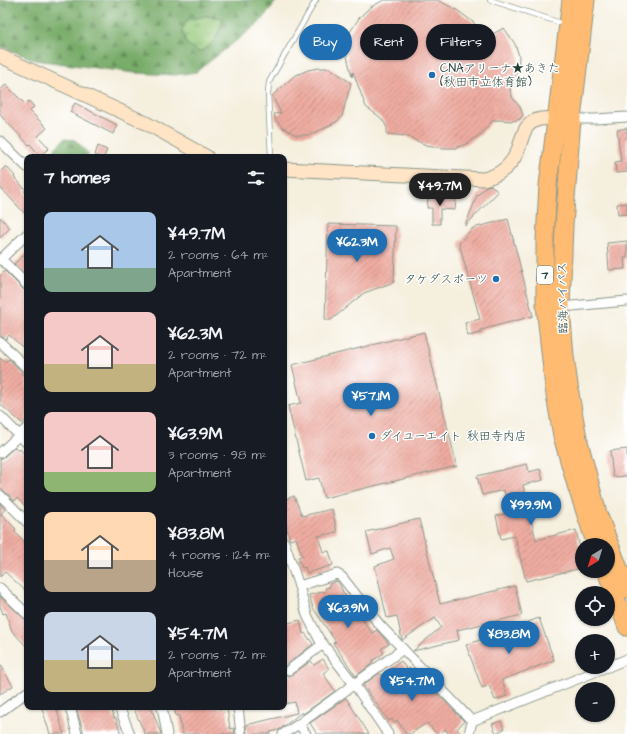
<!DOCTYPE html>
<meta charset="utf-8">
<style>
:root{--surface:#171b24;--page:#20242c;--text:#f1f3f6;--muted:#9ea1a6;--accent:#1f6fb2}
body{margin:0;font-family:"Architects Daughter","Klee One",sans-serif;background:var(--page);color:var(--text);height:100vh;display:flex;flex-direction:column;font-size:15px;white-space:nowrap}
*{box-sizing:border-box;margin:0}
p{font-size:13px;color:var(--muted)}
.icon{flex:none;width:22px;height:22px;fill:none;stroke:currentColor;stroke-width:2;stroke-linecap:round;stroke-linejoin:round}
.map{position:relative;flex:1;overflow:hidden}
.side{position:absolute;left:24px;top:154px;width:263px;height:556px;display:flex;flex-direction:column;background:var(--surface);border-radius:8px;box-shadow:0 1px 3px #0004}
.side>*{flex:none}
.hud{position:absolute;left:299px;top:24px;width:268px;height:36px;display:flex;gap:8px}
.needle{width:26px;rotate:218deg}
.tools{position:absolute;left:575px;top:538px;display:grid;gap:8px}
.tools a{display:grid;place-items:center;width:40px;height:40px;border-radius:50%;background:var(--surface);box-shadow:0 1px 3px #0004;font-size:20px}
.price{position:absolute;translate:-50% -34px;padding:0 9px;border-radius:14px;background:var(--accent);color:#fff;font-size:13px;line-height:26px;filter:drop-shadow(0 1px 2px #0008)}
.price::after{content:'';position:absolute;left:50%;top:24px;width:12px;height:9px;margin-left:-6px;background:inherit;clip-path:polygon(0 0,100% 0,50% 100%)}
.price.active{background:#222;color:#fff}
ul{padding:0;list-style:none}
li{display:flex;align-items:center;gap:12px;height:100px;padding:0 20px}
li span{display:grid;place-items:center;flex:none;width:112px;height:80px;border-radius:8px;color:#555}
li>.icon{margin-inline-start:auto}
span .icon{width:48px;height:48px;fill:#fffc;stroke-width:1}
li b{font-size:17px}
h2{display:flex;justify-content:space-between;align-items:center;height:48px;padding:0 20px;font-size:17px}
.tag{padding:0 14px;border-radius:18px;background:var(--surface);box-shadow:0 1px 3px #0004;font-size:14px;line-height:36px}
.tag.active{background:var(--accent);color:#fff}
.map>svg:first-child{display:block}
</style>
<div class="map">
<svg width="627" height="734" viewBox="0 0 627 734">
<defs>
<pattern id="grass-tufts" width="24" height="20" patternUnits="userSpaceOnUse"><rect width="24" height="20" fill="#95c879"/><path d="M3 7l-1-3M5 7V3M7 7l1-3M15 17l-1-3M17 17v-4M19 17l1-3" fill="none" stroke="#79a464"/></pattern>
<pattern id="forest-firs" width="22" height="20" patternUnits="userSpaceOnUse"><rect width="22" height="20" fill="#78ac69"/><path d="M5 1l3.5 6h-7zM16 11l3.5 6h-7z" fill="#628d57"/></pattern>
<pattern id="building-hatch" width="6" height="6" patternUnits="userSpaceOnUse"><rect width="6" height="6" fill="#efaca1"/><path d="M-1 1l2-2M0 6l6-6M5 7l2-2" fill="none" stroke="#c18d84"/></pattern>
</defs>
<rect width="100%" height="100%" fill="#fff"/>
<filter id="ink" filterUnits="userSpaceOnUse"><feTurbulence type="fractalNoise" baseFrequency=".025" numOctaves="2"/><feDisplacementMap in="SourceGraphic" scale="8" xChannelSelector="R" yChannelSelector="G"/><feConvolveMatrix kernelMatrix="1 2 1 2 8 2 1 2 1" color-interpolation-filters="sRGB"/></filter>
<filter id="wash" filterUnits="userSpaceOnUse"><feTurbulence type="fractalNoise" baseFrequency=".012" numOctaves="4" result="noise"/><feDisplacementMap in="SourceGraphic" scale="16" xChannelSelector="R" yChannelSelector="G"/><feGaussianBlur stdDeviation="0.9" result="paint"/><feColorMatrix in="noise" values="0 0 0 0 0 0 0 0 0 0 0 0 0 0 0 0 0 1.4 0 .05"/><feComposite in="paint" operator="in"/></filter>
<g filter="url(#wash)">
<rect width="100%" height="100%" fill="#f5efde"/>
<path fill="url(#grass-tufts)" stroke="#5a8256" d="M206 16 223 17C220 34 214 45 199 52L186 43 182 31 187 20Z"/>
<g fill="url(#forest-firs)" stroke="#4c744e" fill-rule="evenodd">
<path d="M0 0H277L259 23 196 72 175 75 135 73 35 60 0 46ZM206 16 223 18C221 33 214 46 199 52L186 43 182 31 187 20Z"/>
<path d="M64 139 75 140 88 153V157H49V154Z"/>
</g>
<g id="blocks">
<g fill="url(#building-hatch)">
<path d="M384 0H437L457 10 473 22 487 37 504 28 515 44 519 56 518 70 510 90 512 97 520 107 523 115 520 119 513 121 498 120 492 121 481 134 468 143 456 148H444L426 145 406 136 387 134V128L384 122 380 117 366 107 353 72 352 77 347 56 346 44 350 32 359 18 369 8Z"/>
<path d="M319 68H330L351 83 342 116 336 122 325 128 309 135H296L282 127 276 120 274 114 281 113 272 96 294 76 308 70Z"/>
<path d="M6 85 25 104 29 101 34 107 30 111 47 128 38 136 49 148 40 156 30 144 29 145 0 115V90Z"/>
<path d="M75 103 117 125 113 134 70 112Z"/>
<path d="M627 128V172L616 173 615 162 621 161 617 130Z"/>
<path d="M98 146 107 150 104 157H100L95 155Z"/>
<path d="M6 166 15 176 14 177 26 190 24 191 27 194V216L0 187V172Z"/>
<path d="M491 185 498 192 465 226 477 196 487 186Z"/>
<path d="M428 197 456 198 455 210 440 209V224H432V208H427Z"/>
<path d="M627 203V214L618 215 617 204Z"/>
<path d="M0 217 10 228 0 238Z"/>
<path d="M508 219 533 316 481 330V333L468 336 465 323 480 319 459 243 473 228Z"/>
<path d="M328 224 396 226 394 282 364 293 331 320H325Z"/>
<path d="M627 241V258H624L625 269 609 270 607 243Z"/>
<path d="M27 252V272L25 274 14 264Z"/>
<path d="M5 271 27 293V351L9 335 6 339 0 336V276Z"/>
<path d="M424 332 457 466 324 498 319 478 306 481 288 406 301 403 292 365Z"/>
<path d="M0 358 5 362 9 359 22 372 21 373 27 378V419L22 423 0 404Z"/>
<path d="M15 447 18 451 20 449 27 457V508L17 498 15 501 0 487V459L4 457Z"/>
<path d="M627 449V476L613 477 610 451Z"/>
<path d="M527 464 529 472 540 469 543 480 523 485 536 540 576 530 582 558V568L526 581 515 536 501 539 496 516 509 513 504 490 482 495 477 476Z"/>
<path d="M294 496 302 516 332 509 337 532 318 536 323 552 329 551 333 565 307 573 305 567 302 568 298 557 302 556 296 538 290 540 285 522 287 521 284 512V500Z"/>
<path d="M0 503 5 509 1 514 16 529 14 531 27 544V592L5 572 0 577Z"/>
<path d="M419 519 440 604 515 586 522 615 457 630 459 640 413 651 441 627 435 618 402 640 397 616 387 618 375 566 394 559 390 548 372 554 366 532Z"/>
<path d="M337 581 340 585 343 592 372 633 377 630 389 644 381 649 384 653 372 661 373 663 356 676 333 643 336 642 313 608 309 595 326 591 325 588 330 587 329 584Z"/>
<path d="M0 596 27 621V647L12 631 6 613 3 614 0 606Z"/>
<path d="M539 618 554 660 502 680 507 696 495 700 489 685 482 688 466 645Z"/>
<path d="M300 620 303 634 305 633 313 644 284 667V624Z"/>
<path d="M323 659 329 669 323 673 335 691 303 714 302 712 279 730 270 732V734H247L246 725 297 713 295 702 284 704V673L286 675 290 676 311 661 314 665Z"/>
<path d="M401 661 412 677 409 668 420 681 422 678 464 721 457 729 461 734H449L445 729 440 734H437L427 723 410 734H406L397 720 394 723 392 719 389 721 363 685 380 673 382 676Z"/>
<path d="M0 664 13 686 0 694Z"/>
<path d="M346 698 369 734H317L310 723Z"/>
<path d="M51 707H56L64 734H50L42 709Z"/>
<path d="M76 707H111L114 718H116L121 734H84Z"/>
<path d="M133 707H151L161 734H145Z"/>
<path d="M174 707H219V709L227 708 230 729 234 728 235 734H182L179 715 176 716Z"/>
<path d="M501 721 504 729 496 733 492 724Z"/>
</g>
</g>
</g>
<g filter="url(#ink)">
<use href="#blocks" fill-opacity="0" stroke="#8a9689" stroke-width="1"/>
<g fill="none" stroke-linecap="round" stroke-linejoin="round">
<defs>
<g id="lane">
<path d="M490 0 564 24"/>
<path d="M271 157 268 94 269 82 316 0"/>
</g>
<g id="street">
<path d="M572 119H595L627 117"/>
<path d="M0 141 27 167"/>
<path d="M1 259 27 285"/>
<path d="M0 260 27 234"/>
<path d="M561 307 627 301"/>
<path d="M0 342 27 368"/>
<path d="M0 416 27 443"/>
<path d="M0 453 27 428"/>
<path d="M0 495 27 522"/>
<path d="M284 542 299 586 337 574 342 577 379 624 472 721"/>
<path d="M299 586 307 615 319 639 354 684 388 734"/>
<path d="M0 588 27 614"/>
<path d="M608 667 627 659"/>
<path d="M289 670 323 644"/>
<path d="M70 707 77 734"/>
<path d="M119 707 130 734"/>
<path d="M162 707 167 734"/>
<path d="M238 707 241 734"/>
<path d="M0 712 27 692"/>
<path d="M472 721 607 667"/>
<path d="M299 724 306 734"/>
<path d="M283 734 299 724 403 649"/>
<path d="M469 734 472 721"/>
</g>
<g id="secondary">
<path d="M0 56 146 123 207 157"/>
<path d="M284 169 484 179C500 175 512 165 518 150 523 137 523 123 540 119 548 118 557 119 565 119"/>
</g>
<g id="highway">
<path d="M571 0 548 185 545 240V305L554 388 562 436 576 485 596 545"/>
<path d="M586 0 572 119 564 225 561 307 565 356 571 400 578 438 598 514 627 589"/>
<path d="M606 571 627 627"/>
</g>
</defs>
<use href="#lane" stroke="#8a9689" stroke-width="6"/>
<use href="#street" stroke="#8a9689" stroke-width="11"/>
<use href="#secondary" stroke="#8a9689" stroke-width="15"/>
<use href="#highway" stroke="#8a9689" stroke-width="19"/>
<use href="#lane" stroke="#fff" stroke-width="4.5"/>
<use href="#street" stroke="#fff" stroke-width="9"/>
<use href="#secondary" stroke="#ffe4c6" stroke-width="13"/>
<use href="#highway" stroke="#ffbb71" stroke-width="17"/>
</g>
</g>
<g fill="#1f6fb2" stroke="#fff" stroke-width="1.5">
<circle cx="432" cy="75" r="4"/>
<circle cx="496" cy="279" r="4"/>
<circle cx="372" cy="436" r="4"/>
</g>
<g text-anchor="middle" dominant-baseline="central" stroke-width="3" stroke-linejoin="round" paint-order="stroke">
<rect fill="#fff" stroke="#627771" stroke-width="1" x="537" y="266" width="16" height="18" rx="3"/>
<g font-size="11" font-weight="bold" fill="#1f3d34">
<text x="545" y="275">7</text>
</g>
<g font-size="12" fill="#1f3d34" stroke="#fff" text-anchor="start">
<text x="440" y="68">CNAアリーナ★あきた<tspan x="440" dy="14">(秋田市立体育館)</tspan></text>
<text x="488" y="279" text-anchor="end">タケダスポーツ</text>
<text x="380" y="436">ダイユーエイト 秋田寺内店</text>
</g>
<g font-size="12" fill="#1f3d34" stroke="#fff">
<text transform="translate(563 298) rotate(-91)">臨海バイパス</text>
</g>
</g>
</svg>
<div class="tools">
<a><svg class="needle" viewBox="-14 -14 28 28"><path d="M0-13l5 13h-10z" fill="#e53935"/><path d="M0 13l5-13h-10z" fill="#9ea1a6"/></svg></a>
<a><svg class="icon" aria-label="locate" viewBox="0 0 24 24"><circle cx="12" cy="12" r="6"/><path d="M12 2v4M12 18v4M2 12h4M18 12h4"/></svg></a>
<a>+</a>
<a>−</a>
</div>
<b class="price active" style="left:440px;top:207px">¥49.7M</b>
<b class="price" style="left:357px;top:263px">¥62.3M</b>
<b class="price" style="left:371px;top:417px">¥57.1M</b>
<b class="price" style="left:531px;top:526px">¥99.9M</b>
<b class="price" style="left:348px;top:629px">¥63.9M</b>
<b class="price" style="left:509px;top:655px">¥83.8M</b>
<b class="price" style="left:412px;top:702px">¥54.7M</b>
<div class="hud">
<a class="tag active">Buy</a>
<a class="tag">Rent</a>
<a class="tag">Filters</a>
</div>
<section class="side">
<h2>7 homes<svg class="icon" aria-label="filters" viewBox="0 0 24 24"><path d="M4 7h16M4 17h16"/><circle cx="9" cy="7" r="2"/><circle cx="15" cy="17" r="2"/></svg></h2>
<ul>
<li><span style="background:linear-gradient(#a9c7e8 70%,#7fa58c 0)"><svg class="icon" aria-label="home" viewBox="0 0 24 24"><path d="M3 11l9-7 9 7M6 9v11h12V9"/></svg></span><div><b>¥49.7M</b><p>2 rooms · 64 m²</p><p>Apartment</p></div></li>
<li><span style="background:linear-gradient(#f6c9c9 65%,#c2b280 0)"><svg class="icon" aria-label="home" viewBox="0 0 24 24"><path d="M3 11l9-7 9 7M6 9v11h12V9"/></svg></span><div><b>¥62.3M</b><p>2 rooms · 72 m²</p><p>Apartment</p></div></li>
<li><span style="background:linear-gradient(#f6c9c9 75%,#8fb573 0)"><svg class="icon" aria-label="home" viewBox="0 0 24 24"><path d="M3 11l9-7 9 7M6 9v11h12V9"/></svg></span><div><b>¥63.9M</b><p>3 rooms · 98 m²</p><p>Apartment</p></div></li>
<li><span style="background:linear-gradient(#ffd9b3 60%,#b9a48a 0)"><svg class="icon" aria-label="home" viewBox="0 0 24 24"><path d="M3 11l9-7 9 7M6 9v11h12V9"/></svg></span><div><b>¥83.8M</b><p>4 rooms · 124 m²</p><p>House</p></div></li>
<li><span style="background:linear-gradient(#c9d6e8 60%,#c2b280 0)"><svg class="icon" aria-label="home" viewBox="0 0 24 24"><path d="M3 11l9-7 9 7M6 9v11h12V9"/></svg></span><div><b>¥54.7M</b><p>2 rooms · 72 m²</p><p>Apartment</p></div></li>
</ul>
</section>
</div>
